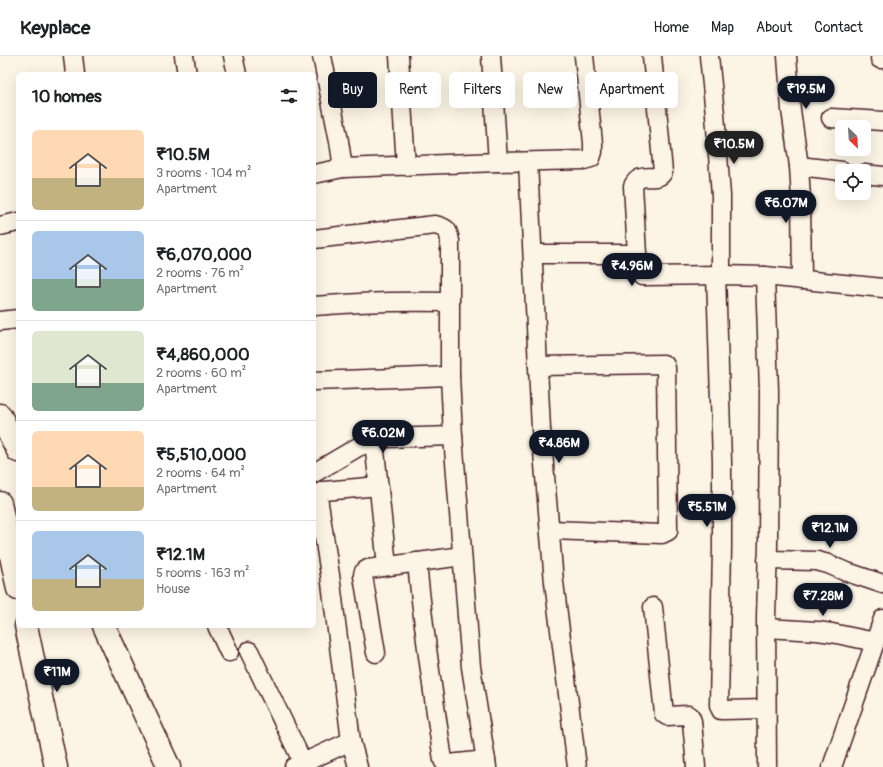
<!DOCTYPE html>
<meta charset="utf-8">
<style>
:root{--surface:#fff;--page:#f2f2f2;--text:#202124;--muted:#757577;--line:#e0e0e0;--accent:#111827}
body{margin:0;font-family:Pangolin,sans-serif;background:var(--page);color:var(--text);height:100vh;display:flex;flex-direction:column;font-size:15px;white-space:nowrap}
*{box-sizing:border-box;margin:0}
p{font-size:13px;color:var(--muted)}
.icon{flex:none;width:22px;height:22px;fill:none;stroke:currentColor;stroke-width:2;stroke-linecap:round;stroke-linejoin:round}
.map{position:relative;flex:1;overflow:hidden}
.side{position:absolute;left:16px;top:16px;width:300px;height:556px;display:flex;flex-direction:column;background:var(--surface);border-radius:6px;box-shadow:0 4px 16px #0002}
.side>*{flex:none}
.top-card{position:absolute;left:328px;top:16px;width:380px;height:36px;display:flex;gap:8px}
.needle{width:26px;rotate:155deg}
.buttons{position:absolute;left:835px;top:64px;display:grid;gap:8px}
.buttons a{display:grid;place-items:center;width:36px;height:36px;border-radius:6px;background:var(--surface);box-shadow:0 4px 16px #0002;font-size:20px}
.price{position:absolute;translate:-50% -34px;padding:0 9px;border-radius:14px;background:var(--accent);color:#fff;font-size:13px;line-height:26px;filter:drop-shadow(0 1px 2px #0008)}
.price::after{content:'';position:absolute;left:50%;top:24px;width:12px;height:9px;margin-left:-6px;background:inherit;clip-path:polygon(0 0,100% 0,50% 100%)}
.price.current{background:#222;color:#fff}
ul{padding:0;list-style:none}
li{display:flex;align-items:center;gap:12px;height:100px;padding:0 16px}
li+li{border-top:1px solid var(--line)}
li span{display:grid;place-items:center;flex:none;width:112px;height:80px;border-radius:6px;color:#555}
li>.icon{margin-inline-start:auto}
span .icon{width:48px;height:48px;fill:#fffc;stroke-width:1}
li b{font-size:17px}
h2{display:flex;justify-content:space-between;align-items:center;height:48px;padding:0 16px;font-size:17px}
.chip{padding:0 14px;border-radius:6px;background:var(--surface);box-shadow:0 4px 16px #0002;font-size:14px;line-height:36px}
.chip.current{background:var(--accent);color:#fff}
header{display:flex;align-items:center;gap:24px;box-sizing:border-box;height:56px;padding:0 20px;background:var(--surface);border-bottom:1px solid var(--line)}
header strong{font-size:19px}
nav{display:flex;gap:22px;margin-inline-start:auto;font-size:14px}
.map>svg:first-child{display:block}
</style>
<header>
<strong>Keyplace</strong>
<nav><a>Home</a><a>Map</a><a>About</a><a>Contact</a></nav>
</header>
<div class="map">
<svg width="883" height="711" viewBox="0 0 883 711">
<rect width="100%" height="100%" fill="#fcf5e5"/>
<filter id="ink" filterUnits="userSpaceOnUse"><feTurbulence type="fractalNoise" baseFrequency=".025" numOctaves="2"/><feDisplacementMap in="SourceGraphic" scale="8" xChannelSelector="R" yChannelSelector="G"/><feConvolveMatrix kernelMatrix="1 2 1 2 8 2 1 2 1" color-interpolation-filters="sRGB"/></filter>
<g filter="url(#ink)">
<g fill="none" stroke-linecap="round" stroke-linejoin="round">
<defs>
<g id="minor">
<path d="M73 0 75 18"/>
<path d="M184 0 187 18"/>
<path d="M233 0 237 18"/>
<path d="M322 0 339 85 343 112"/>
<path d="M399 0 406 110"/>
<path d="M491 0 498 106"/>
<path d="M652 0 663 116C657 128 641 113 633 130L638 214 642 220H646L721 219 765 220 883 232"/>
<path d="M709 0 715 58 721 140V219"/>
<path d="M787 0 791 54 799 110 801 143 802 224"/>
<path d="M880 3H883"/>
<path d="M831 62 883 65"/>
<path d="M528 106 541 373 554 526 577 711"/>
<path d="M799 110 842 115"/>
<path d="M314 118 343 112 498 106 584 104 591 102 593 96V87L584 0"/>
<path d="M864 118 883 120"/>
<path d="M0 170 18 166"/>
<path d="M314 183 435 169C447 172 448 173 450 185V320L453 380 471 611 487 711"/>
<path d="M533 198H637"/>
<path d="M716 219 722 406V491L719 649 721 654H724L766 653"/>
<path d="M765 220 769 335 768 489 766 561 767 711"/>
<path d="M314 250C359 246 405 245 450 246"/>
<path d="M0 265 18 263"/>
<path d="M538 310 663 308 665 309 666 312 668 473V475L662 478 550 474"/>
<path d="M314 325 450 320"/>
<path d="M374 385 387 510"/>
<path d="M314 417 358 391 374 385 385 382 453 380"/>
<path d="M767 504 817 505 828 508 844 515 883 528"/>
<path d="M417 506C423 572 433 638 443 704L444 706 449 708 486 704"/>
<path d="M653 551 664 658 667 660 688 659 690 660 692 665 696 711"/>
<path d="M217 570 229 596"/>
<path d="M766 572 817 575 832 577 875 586"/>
<path d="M249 595 305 711"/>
<path d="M376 597 363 520C363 516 364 515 368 513L462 500"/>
<path d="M351 685 330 519 318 441 319 437 324 435 379 430"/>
<path d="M294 711 351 685 358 711"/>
<path d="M832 711 883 563"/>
</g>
<g id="tertiary">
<path d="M0 359 18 395"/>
<path d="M0 447 18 533"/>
<path d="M26 570 56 711"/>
<path d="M104 570 169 711"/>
</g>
</defs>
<use href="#minor" stroke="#4a1f2b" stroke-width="21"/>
<use href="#tertiary" stroke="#4a1f2b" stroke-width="25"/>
<use href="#minor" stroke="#fcf5e5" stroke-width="18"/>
<use href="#tertiary" stroke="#fcf5e5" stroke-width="22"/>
</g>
</g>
</svg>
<div class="buttons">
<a><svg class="needle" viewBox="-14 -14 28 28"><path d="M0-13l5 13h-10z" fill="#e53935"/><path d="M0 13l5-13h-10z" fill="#757577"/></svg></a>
<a><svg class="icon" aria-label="locate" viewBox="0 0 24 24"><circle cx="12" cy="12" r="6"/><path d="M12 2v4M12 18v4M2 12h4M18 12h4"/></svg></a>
</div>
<b class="price" style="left:806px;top:54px">₹19.5M</b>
<b class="price current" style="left:734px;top:109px">₹10.5M</b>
<b class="price" style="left:786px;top:168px">₹6.07M</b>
<b class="price" style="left:632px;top:231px">₹4.96M</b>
<b class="price" style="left:383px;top:398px">₹6.02M</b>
<b class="price" style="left:559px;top:408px">₹4.86M</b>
<b class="price" style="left:707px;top:472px">₹5.51M</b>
<b class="price" style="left:830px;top:493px">₹12.1M</b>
<b class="price" style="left:823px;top:561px">₹7.28M</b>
<b class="price" style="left:57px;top:637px">₹11M</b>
<div class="top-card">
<a class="chip current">Buy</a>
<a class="chip">Rent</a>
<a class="chip">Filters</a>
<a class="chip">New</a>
<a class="chip">Apartment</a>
</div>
<section class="side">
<h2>10 homes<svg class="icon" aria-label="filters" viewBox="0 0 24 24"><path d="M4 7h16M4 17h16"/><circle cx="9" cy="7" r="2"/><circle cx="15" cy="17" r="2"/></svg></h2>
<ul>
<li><span style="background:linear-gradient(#ffd9b3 60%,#c2b280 0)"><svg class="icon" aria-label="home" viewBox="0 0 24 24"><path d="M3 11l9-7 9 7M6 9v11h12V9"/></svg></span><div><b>₹10.5M</b><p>3 rooms · 104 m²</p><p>Apartment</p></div></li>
<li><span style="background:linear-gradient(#a9c7e8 60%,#7fa58c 0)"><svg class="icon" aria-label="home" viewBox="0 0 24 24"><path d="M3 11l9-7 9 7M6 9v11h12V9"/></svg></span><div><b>₹6,070,000</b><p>2 rooms · 76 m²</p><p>Apartment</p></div></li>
<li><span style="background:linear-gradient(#dfe7d0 65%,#7fa58c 0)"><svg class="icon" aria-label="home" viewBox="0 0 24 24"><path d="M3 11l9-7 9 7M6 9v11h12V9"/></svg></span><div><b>₹4,860,000</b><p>2 rooms · 60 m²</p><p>Apartment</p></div></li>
<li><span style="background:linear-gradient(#ffd9b3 70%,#c2b280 0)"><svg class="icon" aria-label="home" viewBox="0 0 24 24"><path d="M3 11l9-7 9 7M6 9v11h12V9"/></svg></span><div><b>₹5,510,000</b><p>2 rooms · 64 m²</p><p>Apartment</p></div></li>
<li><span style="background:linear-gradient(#a9c7e8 60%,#c2b280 0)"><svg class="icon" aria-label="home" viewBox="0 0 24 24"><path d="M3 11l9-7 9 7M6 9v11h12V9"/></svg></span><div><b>₹12.1M</b><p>5 rooms · 163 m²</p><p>House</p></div></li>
</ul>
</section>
</div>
